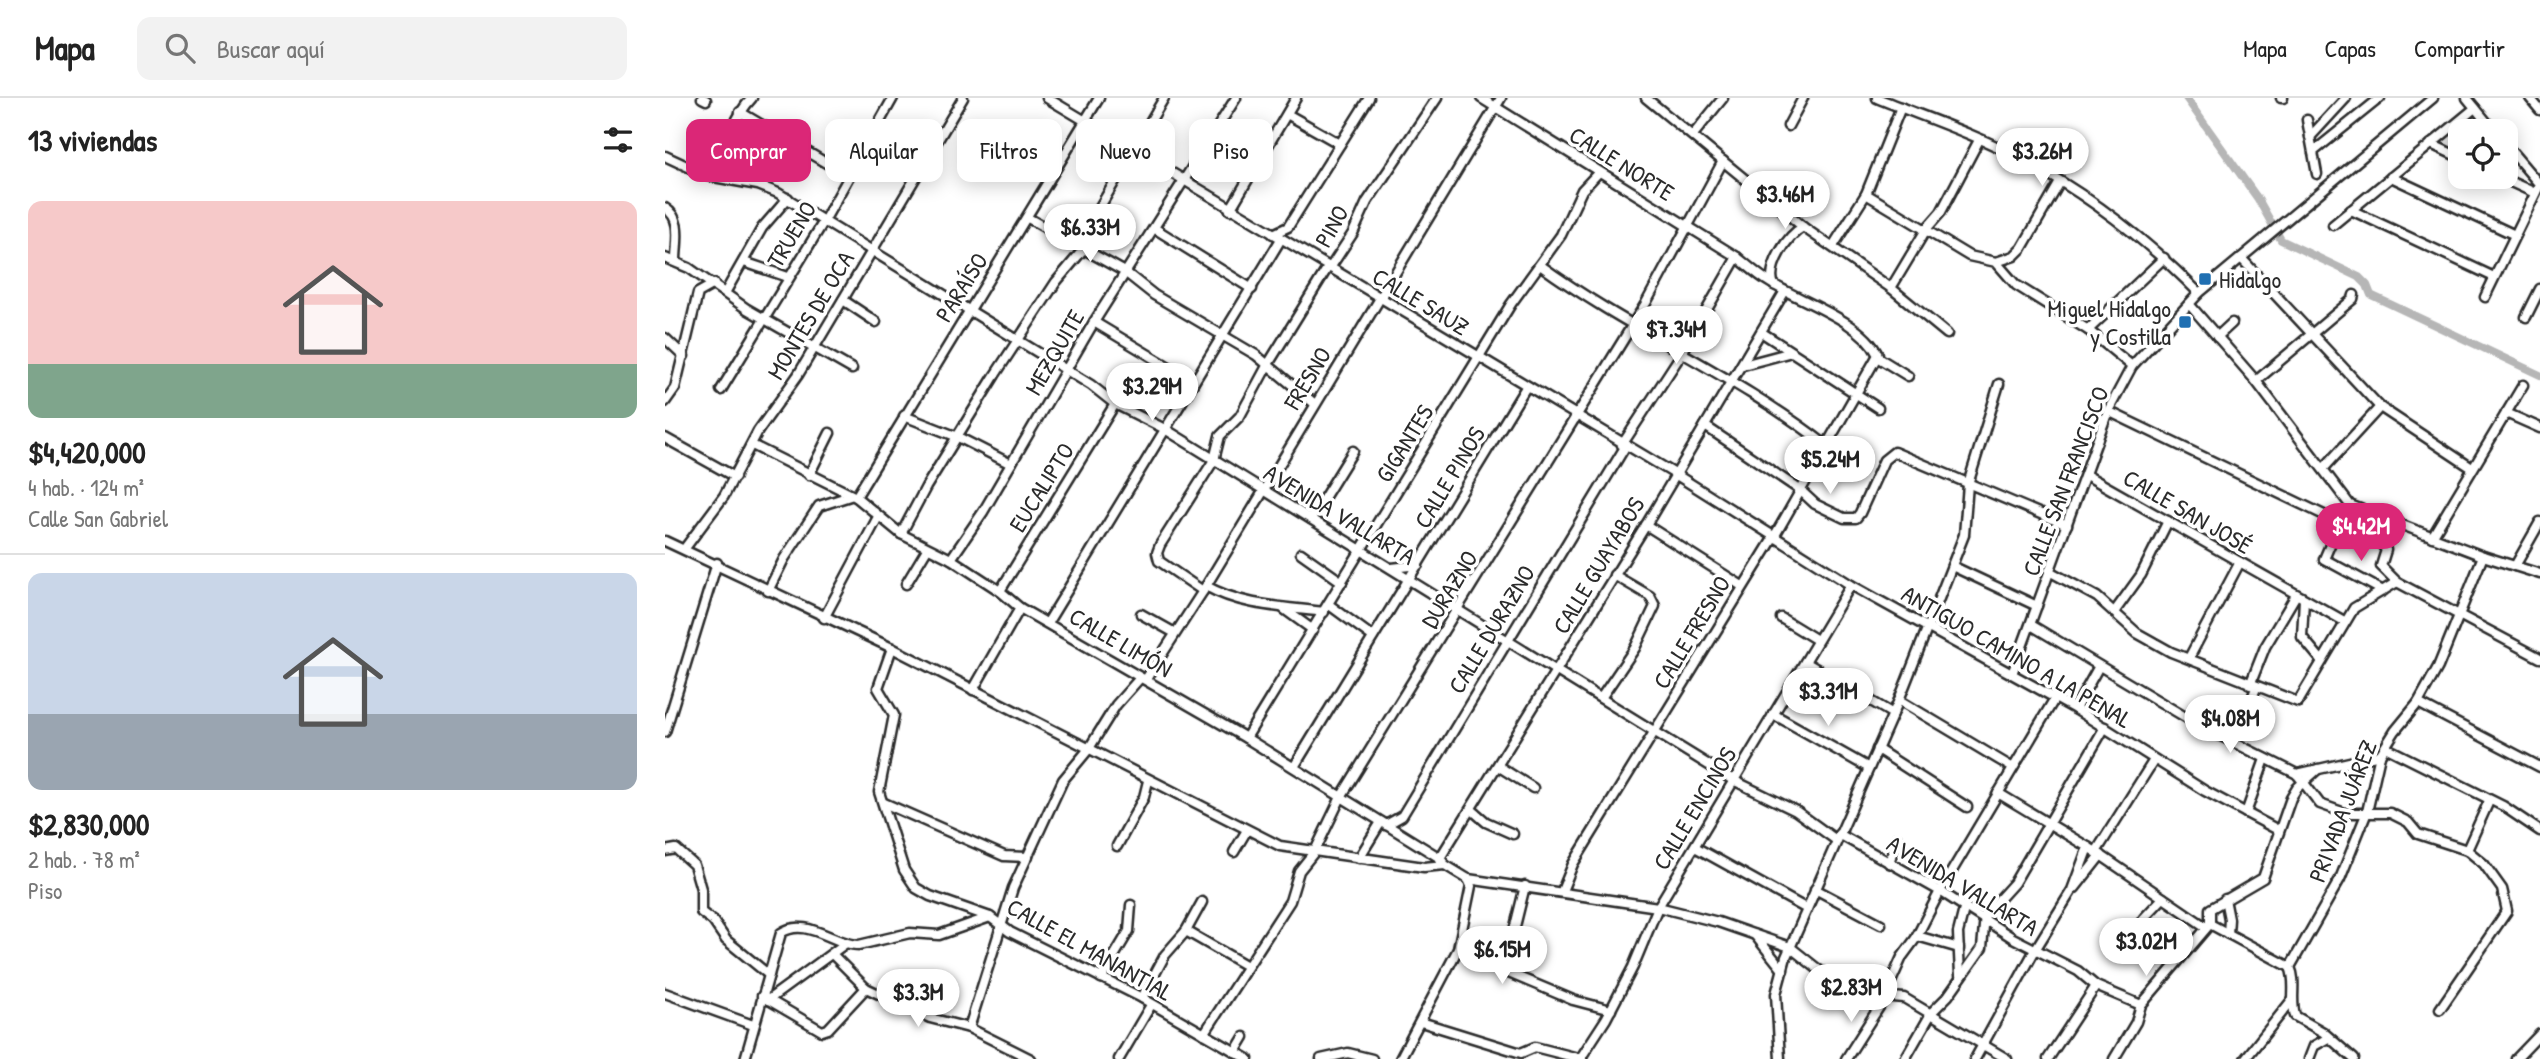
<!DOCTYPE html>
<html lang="es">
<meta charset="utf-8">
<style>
:root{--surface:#fff;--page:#f2f2f2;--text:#222;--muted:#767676;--line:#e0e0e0;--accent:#db2777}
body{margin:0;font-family:"Patrick Hand",sans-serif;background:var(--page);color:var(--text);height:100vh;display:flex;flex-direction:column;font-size:26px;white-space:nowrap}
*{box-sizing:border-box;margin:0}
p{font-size:23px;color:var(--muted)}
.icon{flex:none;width:38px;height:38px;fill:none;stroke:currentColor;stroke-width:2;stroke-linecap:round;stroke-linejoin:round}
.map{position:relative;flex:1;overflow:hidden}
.details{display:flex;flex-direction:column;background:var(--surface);width:665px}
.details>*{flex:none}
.banner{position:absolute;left:21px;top:21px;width:665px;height:63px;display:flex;gap:14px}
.buttons{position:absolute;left:1783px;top:21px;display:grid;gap:14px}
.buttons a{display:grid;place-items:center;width:70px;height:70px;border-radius:14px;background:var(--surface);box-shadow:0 4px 18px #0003;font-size:35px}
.price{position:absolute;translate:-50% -60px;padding:0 16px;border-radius:24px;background:#fff;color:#222;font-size:23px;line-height:46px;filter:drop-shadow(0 2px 4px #0008)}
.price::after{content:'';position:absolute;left:50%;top:42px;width:21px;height:16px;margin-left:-10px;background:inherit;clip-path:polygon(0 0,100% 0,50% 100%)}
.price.selected{background:var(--accent);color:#fff}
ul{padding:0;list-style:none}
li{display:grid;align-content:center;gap:14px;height:371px;padding:0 28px}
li+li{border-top:2px solid var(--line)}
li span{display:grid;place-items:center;height:217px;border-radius:14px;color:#555}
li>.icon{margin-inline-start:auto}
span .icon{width:126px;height:126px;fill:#fffc;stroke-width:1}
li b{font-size:30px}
h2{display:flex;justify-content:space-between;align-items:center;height:84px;padding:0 28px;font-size:30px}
.pill{padding:0 24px;border-radius:14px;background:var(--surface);box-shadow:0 4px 18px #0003;font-size:24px;line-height:63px}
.pill.selected{background:var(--accent);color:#fff}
header{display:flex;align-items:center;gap:42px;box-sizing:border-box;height:98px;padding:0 35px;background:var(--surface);border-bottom:2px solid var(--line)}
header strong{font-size:33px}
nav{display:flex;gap:38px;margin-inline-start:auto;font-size:24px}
.search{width:490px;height:63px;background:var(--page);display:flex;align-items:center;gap:18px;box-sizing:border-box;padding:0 24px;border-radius:14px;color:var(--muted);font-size:26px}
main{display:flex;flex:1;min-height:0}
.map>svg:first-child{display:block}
</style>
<header>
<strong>Mapa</strong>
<div class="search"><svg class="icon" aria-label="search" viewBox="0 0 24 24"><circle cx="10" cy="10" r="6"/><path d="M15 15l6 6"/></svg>Buscar aquí</div>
<nav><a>Mapa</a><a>Capas</a><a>Compartir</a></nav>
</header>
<main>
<section class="details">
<h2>13 viviendas<svg class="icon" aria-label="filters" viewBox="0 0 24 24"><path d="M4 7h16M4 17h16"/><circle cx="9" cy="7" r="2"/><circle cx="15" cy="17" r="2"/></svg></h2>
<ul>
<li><span style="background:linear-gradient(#f6c9c9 75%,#7fa58c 0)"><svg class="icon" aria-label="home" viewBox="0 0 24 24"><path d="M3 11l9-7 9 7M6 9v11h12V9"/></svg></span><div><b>$4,420,000</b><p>4 hab. · 124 m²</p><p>Calle San Gabriel</p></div></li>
<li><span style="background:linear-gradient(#c9d6e8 65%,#9aa5b1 0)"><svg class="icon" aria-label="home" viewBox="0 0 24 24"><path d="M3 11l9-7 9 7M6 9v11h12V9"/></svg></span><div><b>$2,830,000</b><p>2 hab. · 78 m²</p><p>Piso</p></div></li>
</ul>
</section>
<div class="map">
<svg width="1875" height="961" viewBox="0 0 1875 961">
<defs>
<pattern id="grass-tufts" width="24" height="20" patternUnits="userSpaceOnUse" patternTransform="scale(1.75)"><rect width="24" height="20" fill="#e0e0e0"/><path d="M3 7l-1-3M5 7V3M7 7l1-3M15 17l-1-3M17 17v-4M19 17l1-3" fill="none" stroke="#c0c0c0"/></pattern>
</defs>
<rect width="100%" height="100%" fill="#fff"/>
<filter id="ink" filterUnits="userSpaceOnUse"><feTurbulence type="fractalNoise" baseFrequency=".0143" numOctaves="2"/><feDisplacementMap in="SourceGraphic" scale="14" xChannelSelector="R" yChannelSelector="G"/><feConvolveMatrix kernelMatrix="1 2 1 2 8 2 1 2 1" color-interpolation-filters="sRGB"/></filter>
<g filter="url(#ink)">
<path fill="url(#grass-tufts)" stroke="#868686" stroke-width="2" d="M1807 17 1821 33H1796L1795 56 1774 46Z"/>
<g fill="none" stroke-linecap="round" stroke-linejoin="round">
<path stroke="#b6b6b6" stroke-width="8" d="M1521 0 1593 101 1616 142 1694 179 1702 187 1706 197 1875 277"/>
<defs>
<g id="minor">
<path d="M37 0 41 2"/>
<path d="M382 0 1010 376 1186 487 1410 611 1540 693 1613 732"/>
<path d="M816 0 1072 159C1083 168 1094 178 1106 185 1137 204 1197 223 1213 257L1109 439 908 766 897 793"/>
<path d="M981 0 1138 129 1226 190 1282 236"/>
<path d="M1212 0C1259 19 1310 36 1355 60 1421 95 1482 142 1534 195"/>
<path d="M1616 0H1618"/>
<path d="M1802 0 1829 33"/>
<path d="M1865 0 1875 12"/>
<path d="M75 14 183 78"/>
<path d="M622 16 675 46"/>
<path d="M1642 22 1652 76"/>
<path d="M212 27 264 56"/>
<path d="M1123 28 1138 0"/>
<path d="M1028 37 1058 0"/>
<path d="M1645 39 1681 0"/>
<path d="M1766 46 1796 60"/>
<path d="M1841 47 1875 87"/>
<path d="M1648 54 1715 0"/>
<path d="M0 58 43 78 93 87 113 95 426 287 450 306 500 331 1068 682 1131 713 1171 742"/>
<path d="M1726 79 1850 137"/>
<path d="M1835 79 1870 95"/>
<path d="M79 84 61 68C62 42 69 19 87 0"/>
<path d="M1201 96 1304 158 1331 164 1351 187 1423 232 1467 268"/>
<path d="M0 110C18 121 11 144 11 163"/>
<path d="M565 112 631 0"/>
<path d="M1686 112 1829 179"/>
<path d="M363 120 460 174 489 197 591 257 650 306"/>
<path d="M1668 127 1810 10"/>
<path d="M489 130 587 191"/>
<path d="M608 136 623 129 704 0"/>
<path d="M1168 148 1201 96 1236 9"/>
<path d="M0 160 24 170 82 211 187 271"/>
<path d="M1576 160 1715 309 1807 370"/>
<path d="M79 164 123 179"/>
<path d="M1331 164 1349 158 1357 150 1395 84"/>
<path d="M875 167C967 234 1073 278 1162 348"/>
<path d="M665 170 688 135 702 104 772 0"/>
<path d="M1109 187C1101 169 1123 137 1138 129"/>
<path d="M1226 190 1262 130 1276 114 1314 42"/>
<path d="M60 195 97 130 123 100"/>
<path d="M1820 199 1875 86"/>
<path d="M178 202 211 224"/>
<path d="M1524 206 1591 283 1685 407 1818 458 1875 476"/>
<path d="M1861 219 1875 191"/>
<path d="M429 224 529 284"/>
<path d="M1423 232 1499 160"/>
<path d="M1096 234 1213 310"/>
<path d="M1552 239 1567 225"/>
<path d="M0 240 19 258"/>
<path d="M1212 259 1243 278"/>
<path d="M1078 267 1123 255"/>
<path d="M1591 283 1688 201 1689 197"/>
<path d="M56 292 159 123 228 0"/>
<path d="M0 304 10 290 33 195 49 186"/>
<path d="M1443 313 1715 444 1721 452 1716 468 1732 484 1875 560"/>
<path d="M1841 315 1875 330"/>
<path d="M239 318 293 339 346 366"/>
<path d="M1040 328 1135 392 1150 406 1179 420H1191L1195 415 1219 362 1229 354 1402 427"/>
<path d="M0 340 70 379"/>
<path d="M87 347 191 399 236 436 286 461 335 493 355 510 581 640 775 760 780 767 803 781 993 809 1053 824 1125 849 1154 872 1204 897 1239 900 1342 961"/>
<path d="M957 347 1017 255 1072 159"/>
<path d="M1659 370 1715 309"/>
<path d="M144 377 165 335"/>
<path d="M1421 377 1679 523"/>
<path d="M191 399 434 0"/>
<path d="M646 421 688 353"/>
<path d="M1674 426 1659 461 1718 493"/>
<path d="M981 427 1077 488"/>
<path d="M236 436 261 389 330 277 391 184 417 153 426 124 499 0"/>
<path d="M1767 439 1858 287"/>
<path d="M0 443 227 550 615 748 759 769 780 767"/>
<path d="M20 450 59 398 93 333 133 277 298 0"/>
<path d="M636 455 677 484"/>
<path d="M286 461 318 414 429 224 571 0"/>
<path d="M1287 468 1372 508"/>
<path d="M1850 468 1875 424"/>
<path d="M727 470 753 467"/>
<path d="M1384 473 1432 499 1472 535 1506 554 1633 604 1689 510 1732 484"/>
<path d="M241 486 262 451"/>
<path d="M541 488C576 508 619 509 659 514"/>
<path d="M103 493 119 461 154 408 185 398"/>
<path d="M335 493 450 306"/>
<path d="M538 493 494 463 492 455 495 447 549 362 555 338 575 318 602 268 663 169"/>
<path d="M1639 501 1637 539 1657 563"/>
<path d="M663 506 708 539"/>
<path d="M619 511 648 532"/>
<path d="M1450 513 1476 477 1503 423"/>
<path d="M476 516 510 535"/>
<path d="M159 520 213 419"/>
<path d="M1116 520 1152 542"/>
<path d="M383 524 616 141"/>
<path d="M1366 527 1532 626 1632 676 1655 706 1680 715H1725L1743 724 1753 736 1802 752 1819 766 1837 791 1842 813 1775 911"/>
<path d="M227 550 213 590 229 617 214 694 239 772 251 790 265 798 325 819 345 834 477 900 583 961"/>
<path d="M1524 560 1575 464"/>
<path d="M1140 564 1228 616"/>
<path d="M1347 576 1443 313 1467 268 1534 195 1768 0"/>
<path d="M481 581 538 493 836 0"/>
<path d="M1585 587 1600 549 1631 497"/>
<path d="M308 592 355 510"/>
<path d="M936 600 970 550 990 508 985 498 949 477"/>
<path d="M1234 602 1348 670"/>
<path d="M1753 605 1875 669"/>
<path d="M1410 611 1434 568"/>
<path d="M1108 616 1204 670"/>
<path d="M0 634 52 465"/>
<path d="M581 640 846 206 896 137 917 92 934 74"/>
<path d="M1570 643 1591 590"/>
<path d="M1722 650 1838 708 1875 733"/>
<path d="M1212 651 1302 709"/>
<path d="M833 668 868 690"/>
<path d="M629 669 861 289"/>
<path d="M1632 676 1715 657"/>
<path d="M1333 695 1431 754 1541 829"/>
<path d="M219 705 339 758 363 759"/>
<path d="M806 711 821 724 848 736"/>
<path d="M1581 715 1600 661"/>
<path d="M721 727 737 718 960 349"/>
<path d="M1174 736 1275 793 1348 840 1413 873 1431 888 1476 907"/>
<path d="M452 748 479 699 483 683"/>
<path d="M1030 749 1142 811"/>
<path d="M1802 752 1824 703"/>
<path d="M0 753 11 751 29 767 36 791V814L48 823 61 842 104 877"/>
<path d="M569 754 582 732"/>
<path d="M1431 754 1489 662"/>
<path d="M694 760 716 724"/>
<path d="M775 760 981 427 1120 193"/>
<path d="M1224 765 1232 740"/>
<path d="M860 788 839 873 908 902 946 912"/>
<path d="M1410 790 1436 757"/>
<path d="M1150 791 1216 826"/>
<path d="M1560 801 1564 821 1563 836"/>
<path d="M537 804 521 833 582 868"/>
<path d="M1545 826V811L1598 780 1626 700 1632 690 1653 671"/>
<path d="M1545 826 1625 869"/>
<path d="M1090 837 1118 872"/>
<path d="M1252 838 1294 850"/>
<path d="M168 857 201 890 265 920 304 930 366 961"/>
<path d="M1455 858 1479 820 1498 800"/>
<path d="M1625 869 1675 781 1702 714 1715 657 1730 633 1753 605 1773 569 1818 458"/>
<path d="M1625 869C1632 884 1625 900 1630 918L1658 934 1689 961"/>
<path d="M1295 877 1293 835 1299 811"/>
<path d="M436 880 464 833 466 807"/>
<path d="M0 895 88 927"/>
<path d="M97 898 157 933 163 931 201 890"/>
<path d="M477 900 500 857 521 833"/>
<path d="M103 902 181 845"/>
<path d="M756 924 856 955 870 949 917 961"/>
<path d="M304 930 348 790 398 682 423 652 451 607 475 580"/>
<path d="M539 936 625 803 634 773 650 753 676 699 981 205 1058 63"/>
<path d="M570 954 579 939"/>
<path d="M80 961 116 835C141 818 169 847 194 847L245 835 274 837 325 819"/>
<path d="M454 961 486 907"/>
<path d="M656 961 683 955 707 961"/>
<path d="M735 961 793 851 806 788 803 781"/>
<path d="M915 961 941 921 968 869 993 809 1186 487"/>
<path d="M1115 961 1111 896 1121 859 1234 602 1299 437 1303 386 1334 286"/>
<path d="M1181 961 1216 906 1237 859 1251 840 1275 793 1390 600"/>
<path d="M1240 961 1267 914 1283 898 1317 850 1320 817 1349 785 1440 629"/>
<path d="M1310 961 1370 852 1407 792 1423 749"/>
<path d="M1383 961 1431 888"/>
<path d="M1449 961 1471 924 1476 907 1545 826"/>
<path d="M1580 961 1627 902"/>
<path d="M1644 961 1649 948 1663 940"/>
<path d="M1851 961 1875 936"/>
</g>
</defs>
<use href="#minor" stroke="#2b2b2b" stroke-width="13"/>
<use href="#minor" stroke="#fff" stroke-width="8"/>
</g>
</g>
<g fill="#1f6fb2" stroke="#fff" stroke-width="2.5">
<rect x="1533" y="174" width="14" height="14" rx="3.5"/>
<rect x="1513" y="217" width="14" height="14" rx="3.5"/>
</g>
<g text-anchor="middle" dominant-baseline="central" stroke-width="7" stroke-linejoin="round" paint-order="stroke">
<g font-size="24" fill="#2b2b2b" stroke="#fff">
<text transform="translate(957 65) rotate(32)">CALLE NORTE</text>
<text transform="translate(666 128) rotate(-61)">PINO</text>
<text transform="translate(126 136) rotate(-59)">TRUENO</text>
<text transform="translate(296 189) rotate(-58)">PARAÍSO</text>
<text transform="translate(756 203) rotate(31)">CALLE SAUZ</text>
<text transform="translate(145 217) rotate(-59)">MONTES DE OCA</text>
<text transform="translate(389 254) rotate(-60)">MEZQUITE</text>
<text transform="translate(642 280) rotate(-59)">FRESNO</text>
<text transform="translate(739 345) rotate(-58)">GIGANTES</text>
<text transform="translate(784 379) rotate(-59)">CALLE PINOS</text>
<text transform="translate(1400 383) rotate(-69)">CALLE SAN FRANCISCO</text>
<text transform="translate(376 389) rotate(-58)">EUCALIPTO</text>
<text transform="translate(1523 413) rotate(30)">CALLE SAN JOSÉ</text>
<text transform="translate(675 416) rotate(31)">AVENIDA VALLARTA</text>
<text transform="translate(933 467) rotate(-59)">CALLE GUAYABOS</text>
<text transform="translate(784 491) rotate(-59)">DURAZNO</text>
<text transform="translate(826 531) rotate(-59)">CALLE DURAZNO</text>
<text transform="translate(1026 534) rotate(-59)">CALLE FRESNO</text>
<text transform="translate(456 544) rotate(30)">CALLE LIMÓN</text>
<text transform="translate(1352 558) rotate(30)">ANTIGUO CAMINO A LA PENAL</text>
<text transform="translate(1029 710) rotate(-59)">CALLE ENCINOS</text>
<text transform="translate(1677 713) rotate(-69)">PRIVADA JUÁREZ</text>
<text transform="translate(1298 787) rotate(31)">AVENIDA VALLARTA</text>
<text transform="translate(425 851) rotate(29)">CALLE EL MANANTIAL</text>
</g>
<g font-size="24" fill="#2b2b2b" stroke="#fff" text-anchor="start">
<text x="1554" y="181">Hidalgo</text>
<text x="1506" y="210" text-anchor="end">Miguel Hidalgo<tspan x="1506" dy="28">y Costilla</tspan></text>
</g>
</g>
</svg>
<div class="buttons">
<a><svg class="icon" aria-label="locate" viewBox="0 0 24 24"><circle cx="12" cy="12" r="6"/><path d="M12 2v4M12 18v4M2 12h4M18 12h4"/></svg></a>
</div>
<b class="price" style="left:1377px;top:90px">$3.26M</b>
<b class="price" style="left:1120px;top:133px">$3.46M</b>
<b class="price" style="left:425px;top:166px">$6.33M</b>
<b class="price" style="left:1011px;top:268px">$7.34M</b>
<b class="price" style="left:487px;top:325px">$3.29M</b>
<b class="price" style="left:1165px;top:398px">$5.24M</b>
<b class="price selected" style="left:1696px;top:465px">$4.42M</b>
<b class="price" style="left:1163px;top:630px">$3.31M</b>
<b class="price" style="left:1565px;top:657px">$4.08M</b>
<b class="price" style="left:1481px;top:880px">$3.02M</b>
<b class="price" style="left:837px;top:888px">$6.15M</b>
<b class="price" style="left:1186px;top:926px">$2.83M</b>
<b class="price" style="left:253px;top:931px">$3.3M</b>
<div class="banner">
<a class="pill selected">Comprar</a>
<a class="pill">Alquilar</a>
<a class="pill">Filtros</a>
<a class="pill">Nuevo</a>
<a class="pill">Piso</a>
</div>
</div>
</main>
